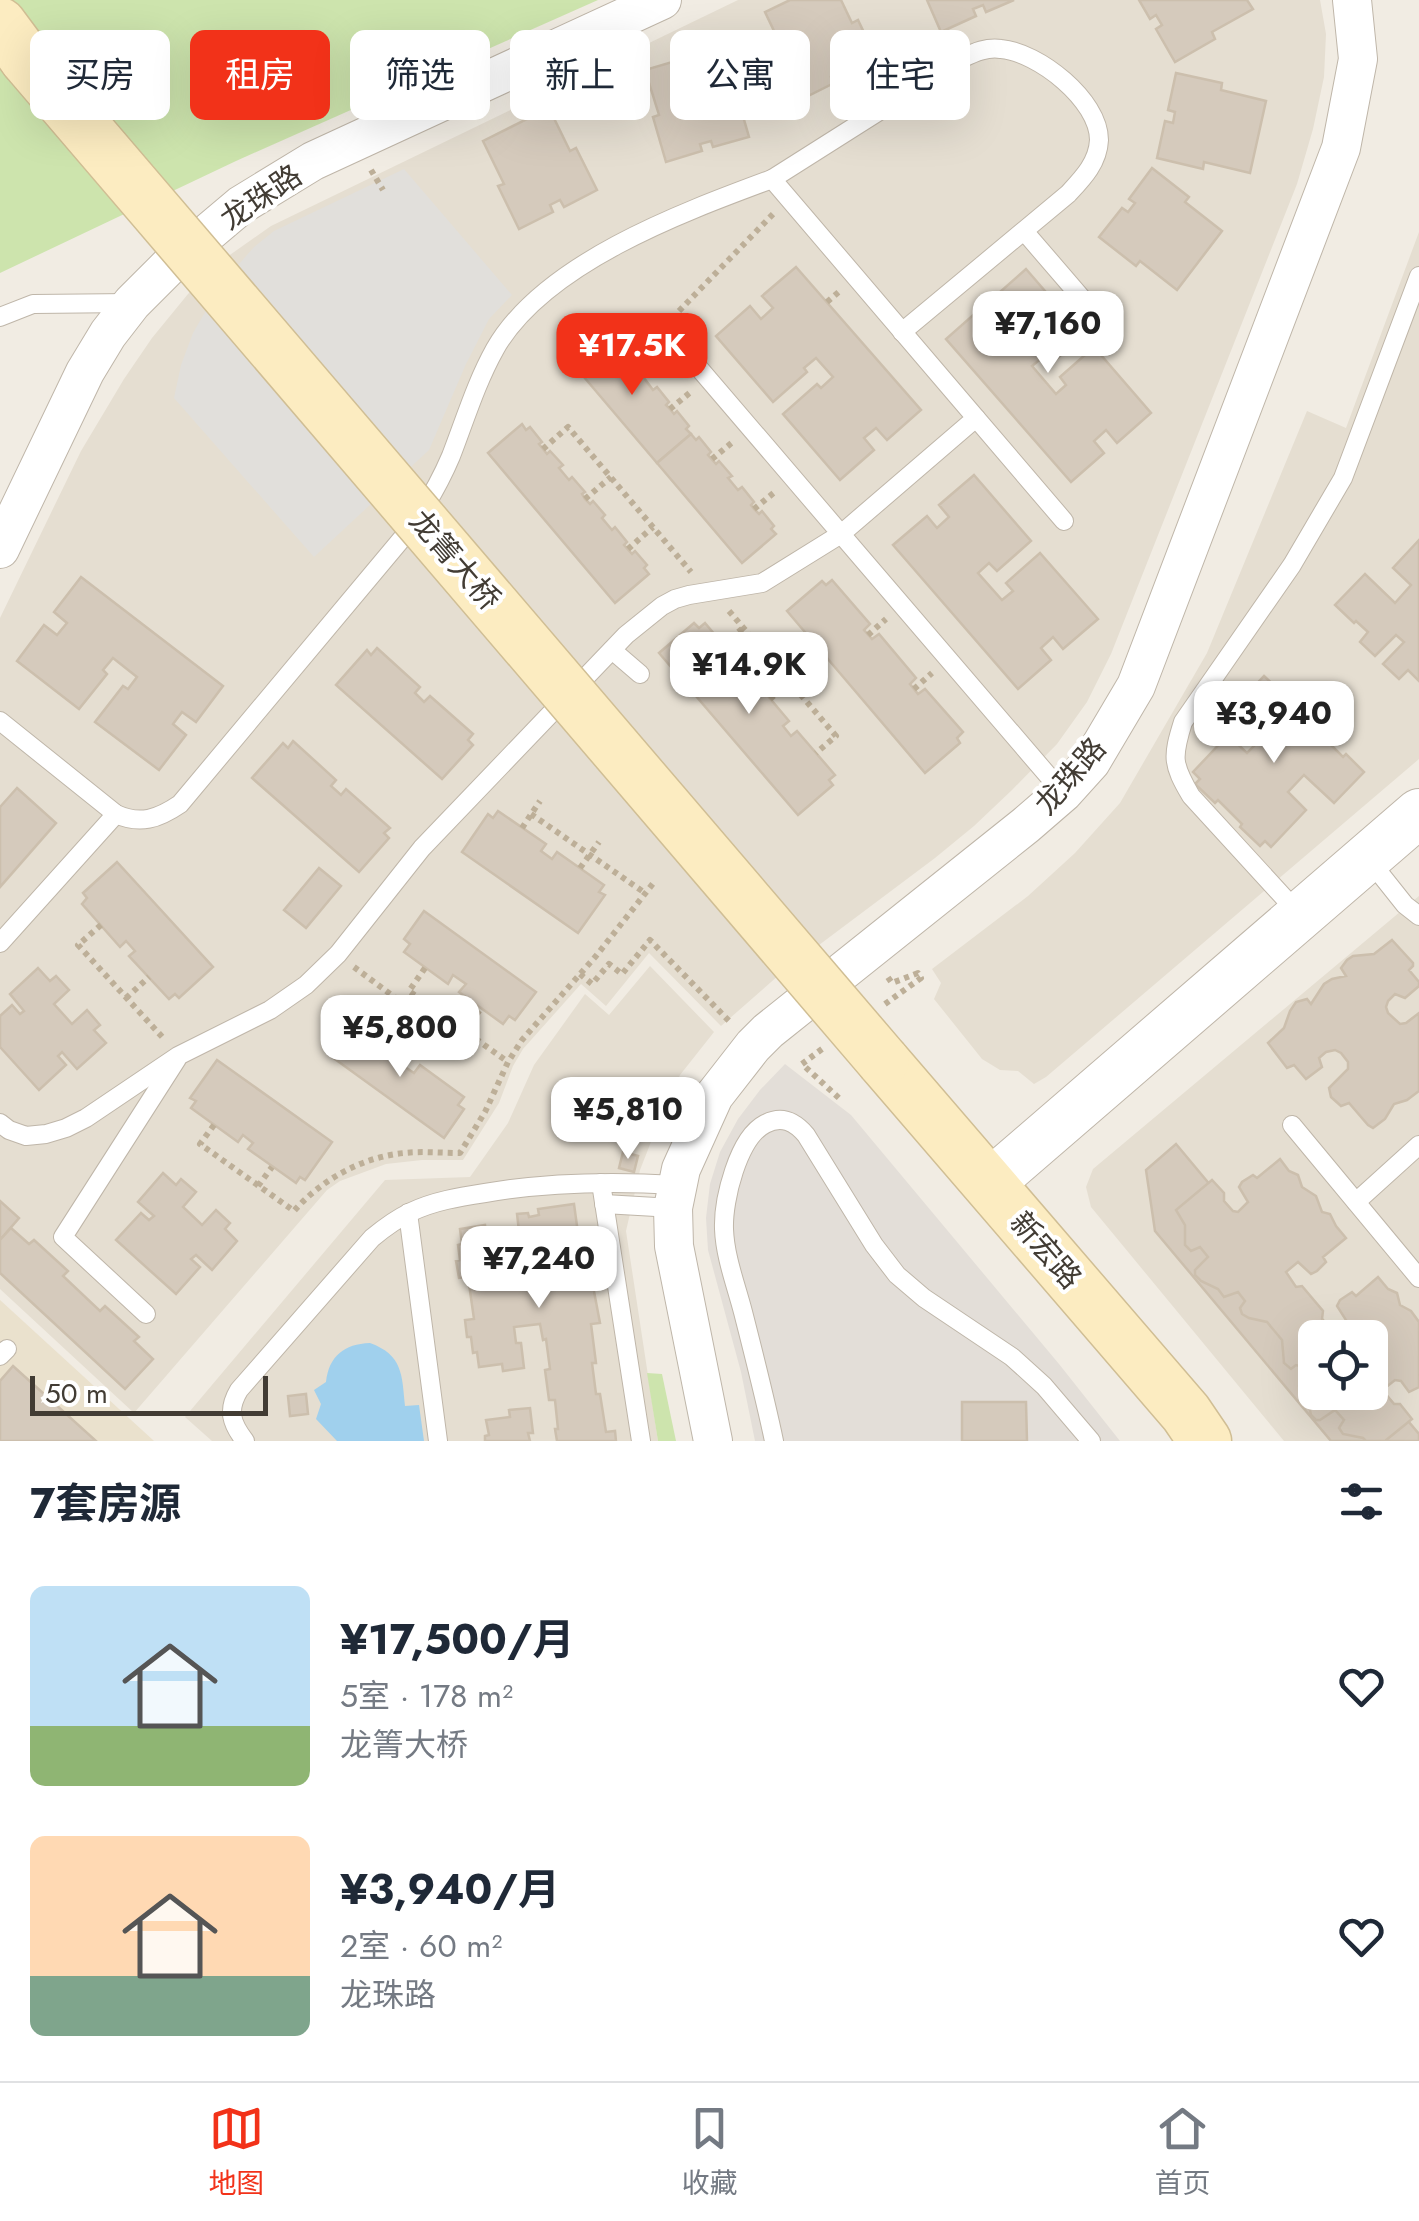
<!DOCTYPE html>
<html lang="zh">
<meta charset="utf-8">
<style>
:root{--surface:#fff;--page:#f2f2f3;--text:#1f2937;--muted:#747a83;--line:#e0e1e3;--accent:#f23219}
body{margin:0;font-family:Jost,"Noto Sans SC",sans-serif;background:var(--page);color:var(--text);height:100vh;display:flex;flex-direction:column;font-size:38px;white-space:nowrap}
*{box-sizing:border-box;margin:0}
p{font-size:32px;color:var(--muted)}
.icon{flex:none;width:55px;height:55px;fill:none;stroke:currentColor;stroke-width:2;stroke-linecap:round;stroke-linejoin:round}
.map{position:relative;height:1441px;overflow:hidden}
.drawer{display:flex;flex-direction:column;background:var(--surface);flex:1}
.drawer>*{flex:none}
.hud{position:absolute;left:30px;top:30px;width:1360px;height:90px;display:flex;gap:20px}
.fabs{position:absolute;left:1298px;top:1320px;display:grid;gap:20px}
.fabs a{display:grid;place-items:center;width:90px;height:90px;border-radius:15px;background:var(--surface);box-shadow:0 10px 40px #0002;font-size:50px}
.scale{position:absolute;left:30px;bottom:25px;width:238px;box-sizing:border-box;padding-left:10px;border:5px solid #423c34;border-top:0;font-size:28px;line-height:35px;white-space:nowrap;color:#423c34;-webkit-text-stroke:8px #fff;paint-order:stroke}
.price{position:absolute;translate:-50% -85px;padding:0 22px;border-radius:20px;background:#fff;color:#222;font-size:32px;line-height:65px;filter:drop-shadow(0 2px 5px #0008)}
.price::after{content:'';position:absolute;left:50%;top:60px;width:30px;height:22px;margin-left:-15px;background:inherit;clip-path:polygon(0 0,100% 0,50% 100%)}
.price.current{background:var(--accent);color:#fff}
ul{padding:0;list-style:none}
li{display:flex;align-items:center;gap:30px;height:250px;padding:0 30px}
li span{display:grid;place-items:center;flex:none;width:280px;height:200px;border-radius:15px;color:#555}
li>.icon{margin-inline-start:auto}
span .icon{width:120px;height:120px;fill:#fffc;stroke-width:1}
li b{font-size:42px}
h2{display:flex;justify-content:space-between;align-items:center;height:120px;padding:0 30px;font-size:42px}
.pill{padding:0 35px;border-radius:15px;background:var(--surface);box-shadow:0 10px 40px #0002;font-size:35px;line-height:90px}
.pill.current{background:var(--accent);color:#fff}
.tab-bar{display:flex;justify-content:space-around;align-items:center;height:140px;border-top:2px solid var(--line);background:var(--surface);font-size:28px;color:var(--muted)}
.tab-bar a{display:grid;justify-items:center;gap:5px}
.tab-bar .current{color:var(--accent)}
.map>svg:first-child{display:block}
</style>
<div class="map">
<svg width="1419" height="1441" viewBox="0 0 1419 1441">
<rect width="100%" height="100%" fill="#f1ece3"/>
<g fill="#e5ded1" fill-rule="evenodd">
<path d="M738 0H1320L1326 34 1324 77 1313 129 1297 184 1111 654 1087 702 1057 744 1012 790 974 826 935 858 779 975 721 1026 649 953 606 1006 581 984 523 1049 513 1066 499 1103 463 1160H422L386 1164 340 1181 327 1190 134 1413 0 1289V618L81 451 124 379 152 338 188 294 227 257 271 226Z"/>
<path d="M1419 232V759L1046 1077 1034 1084 1018 1071 1000 1070 982 1059 934 999 941 983 932 969 1028 896 1075 853 1120 803 1207 653 1307 411 1346 428Z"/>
<path d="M1419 896V1441H1284L1091 1207 1086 1187 1093 1169ZM1315 1338H1370V1392H1315Z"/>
<path d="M650 966 714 1032 680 1075 665 1106 640 1170 626 1231 658 1441H212L185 1417 385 1180 470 1177 508 1123 534 1065 585 994 609 1015Z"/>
</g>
<path fill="#e3ded8" d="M785 1064 851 1115 1059 1364 1120 1441H755L741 1372 708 1250 706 1218 710 1184 720 1152 738 1119 760 1090Z"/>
<path fill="#eae1cd" d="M0 1300 154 1441H0Z"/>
<g fill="#cde4ad">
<path d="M0 0H598L236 161 0 273Z"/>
<path d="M647 1373 662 1374 676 1441H658Z"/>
</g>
<path fill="#e1dfdb" d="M404 169 512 295 489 319 466 364 429 450 314 557 174 398 181 365 193 333 211 302 232 272 254 247 274 231Z"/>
<path fill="#a0d0ed" d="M370 1343C403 1355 402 1375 405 1406L419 1405 424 1441H337L316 1419 321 1404 314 1390 326 1382C329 1356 344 1344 370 1343Z"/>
<g fill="#d5cabc" stroke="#ccbfad" stroke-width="2.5" fill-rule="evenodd">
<path d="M790 0H841L852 23 858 20 878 62 844 78 841 72 831 77 834 83 800 100 779 57 785 54 765 12Z"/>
<path d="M927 0H1014L986 12 983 5 973 9 976 16 941 32Z"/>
<path d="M1139 0H1247L1253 9 1212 32 1215 39 1175 62 1156 29 1162 25 1156 15 1150 19Z"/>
<path d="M716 49 730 94 736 92 749 137 713 147 711 141 700 144 702 151 666 162 653 117 659 115 645 70Z"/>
<path d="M1176 73 1222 83 1221 90 1266 101 1250 173 1204 162 1203 169 1157 158 1165 121 1173 123 1175 112 1168 110Z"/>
<path d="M549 108 570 151 576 148 597 190 564 207 560 200 550 205 553 212 519 229 498 186 504 184 483 141Z"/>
<path d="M1152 168 1189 197 1185 202 1222 231 1177 290 1140 261 1136 266 1099 237 1122 208 1128 212 1135 203 1129 199Z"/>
<path d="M796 267 921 410 887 440 876 428 864 438 874 450 840 480 783 414 817 384 821 388 833 377 816 358 804 368 807 372 773 402 716 336 750 306 761 319 773 308 762 296Z"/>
<path d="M1026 269 1084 336 1049 365 1043 357 1032 366 1056 394 1066 385 1060 377 1094 347 1151 413 1117 443 1106 430 1094 441 1104 453 1071 482 946 339 980 309 991 322 1003 311 992 299Z"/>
<path d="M606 334 611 340 614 337 627 352 623 355 627 360 631 364 634 361 647 376 644 378 653 390 657 387 669 402 666 405 670 409 674 414 677 411 689 426 686 429 691 434 657 463 572 363Z"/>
<path d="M522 424 526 430 530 427 542 442 539 444 547 454 550 451 563 465 559 468 569 480 572 477 585 492 582 494 585 499 590 504 593 501 605 515 602 518 612 530 615 527 627 542 624 545 632 554 635 551 647 565 644 568 649 574 615 603 488 453Z"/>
<path d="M691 434 696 440 699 437 711 452 708 455 716 464 719 461 732 476 728 478 738 490 742 487 754 502 751 505 754 509 759 514 762 511 774 526 771 529 776 534 742 563 657 463Z"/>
<path d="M974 475 1031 541 997 571 989 563 978 573 1002 600 1013 591 1006 583 1040 553 1098 619 1063 649 1053 637 1041 648 1051 660 1018 689 893 545 927 516 937 528 949 517 939 505Z"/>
<path d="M1419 540V681L1408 670 1399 679 1383 664 1404 642 1396 635 1375 656 1360 642 1368 632 1356 621 1354 623 1335 605 1365 574 1395 603 1411 585 1393 568Z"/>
<path d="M81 577 223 686 196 722 182 712 173 724 186 735 159 770 95 722 123 686 128 689 137 677 113 658 103 670 107 674 79 709 17 661 44 625 57 635 67 623 54 612Z"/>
<path d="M832 580 870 624 864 630 872 639 879 634 916 678 910 684 918 694 925 689 963 732 957 738 960 743 925 773 787 611 822 581 826 585Z"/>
<path d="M694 623 699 628 705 623 742 667 736 672 745 682 751 676 789 721 783 726 791 736 797 731 835 775 829 780 833 785 798 815 659 653Z"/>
<path d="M377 648 420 687 415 693 424 702 430 696 473 734 468 740 473 745 442 779 336 685 367 650 371 655Z"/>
<path d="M1264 676 1282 693 1279 696 1292 708 1300 699 1316 714 1295 735 1303 743 1324 721 1339 736 1331 745 1343 757 1346 754 1364 772 1334 803 1304 775 1288 792 1306 810 1271 847 1265 841 1260 846 1240 827 1242 824 1218 800 1215 803 1195 784 1200 779 1193 772 1228 735 1247 753 1264 736 1234 708Z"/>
<path d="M293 741 336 780 331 786 341 795 346 789 390 828 384 833 389 838 359 872 252 778 283 743 288 748Z"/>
<path d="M17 788 56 823 0 887V807Z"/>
<path d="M498 811 546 844 541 851 552 859 557 852 604 885 599 892 605 895 578 933 462 852 488 814 493 818Z"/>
<path d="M117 862 213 967 179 998 175 994 169 999 129 956 135 951 126 941 120 947 82 904 87 898 83 893Z"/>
<path d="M319 868 341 886 306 928 284 910Z"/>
<path d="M424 911 536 992 515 1020 509 1016 503 1024 459 992 466 984 453 975 448 984 404 952 410 944 404 939Z"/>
<path d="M1392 940 1413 963V966L1409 970 1419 982V986L1405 998 1395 994 1388 1001 1386 1007 1388 1013 1400 1024 1406 1023 1419 1013V1091L1407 1100 1394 1104 1385 1119 1373 1128 1368 1125 1349 1103 1341 1106 1331 1097 1329 1088 1348 1069V1062L1341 1053 1335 1050 1326 1052 1319 1058 1322 1067 1306 1079 1294 1065 1287 1068 1268 1043 1284 1028 1290 1011 1296 1002 1307 999 1311 1004 1324 984 1332 979 1346 976 1341 968 1347 960 1353 956 1374 954Z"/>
<path d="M38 968 50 981 56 976 69 990 54 1004 72 1024 87 1010 100 1025 94 1030 106 1043 77 1069 62 1052 58 1056 66 1065 39 1090 0 1047V1016L12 1005 20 1014 24 1011 10 994Z"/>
<path d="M364 1025 408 1056 402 1065 414 1073 420 1065 464 1097 458 1105 464 1109 444 1138 332 1057 352 1029 358 1033Z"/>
<path d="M217 1060 332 1142 305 1180 300 1177 296 1183 248 1149 253 1143 243 1135 238 1142 191 1108 196 1101 190 1098Z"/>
<path d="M1176 1144 1338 1338H1315V1392H1370V1376L1419 1434V1441H1331L1155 1231 1146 1170Z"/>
<path d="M623 1152 638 1156 634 1172 619 1168Z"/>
<path d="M1280 1159 1289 1171 1298 1175 1302 1187 1316 1196 1322 1212 1330 1214 1336 1226 1346 1238 1323 1257 1326 1262 1317 1271 1311 1274 1298 1262 1286 1272 1296 1287 1302 1286 1323 1311 1322 1319 1331 1329 1337 1330 1346 1320 1337 1306 1340 1300 1352 1292 1356 1296 1378 1277 1388 1289 1397 1293 1400 1305 1411 1311 1419 1322V1387L1409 1392 1401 1381 1395 1380 1385 1388 1384 1392 1394 1404H1400L1412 1419 1385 1441H1366L1363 1438 1343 1434 1339 1428 1344 1420 1335 1410 1320 1420H1316L1311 1415 1307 1396 1299 1386 1307 1375 1300 1366 1296 1365 1291 1369 1284 1363 1282 1340 1267 1322 1249 1318 1242 1314 1240 1308 1245 1301 1238 1292 1224 1297 1218 1289 1201 1281 1195 1275V1270L1208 1257 1200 1247 1191 1251 1185 1245V1225L1176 1210 1212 1180 1224 1193V1201L1233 1211 1238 1212 1248 1202 1239 1187 1242 1182 1253 1175 1257 1178ZM1315 1338H1370V1392H1315Z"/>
<path d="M163 1173 176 1185 181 1179 196 1192 183 1207 202 1225 216 1210 230 1223 225 1229 237 1241 212 1270 196 1255 191 1259 200 1267 176 1294 116 1240 141 1213 149 1220 154 1216 138 1202Z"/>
<path d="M0 1201 19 1218 0 1240Z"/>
<path d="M574 1204 580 1248 589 1247 592 1264 589 1265 600 1323 591 1324 596 1363H592L596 1394H600L606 1432 615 1431 616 1441H557L555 1429H558L555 1400H549L545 1370 550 1369 546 1339 543 1340 540 1324 514 1327 516 1343H521L524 1368 503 1371 502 1364 479 1367 477 1352 473 1353 471 1337H467L465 1320 474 1319 468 1277 459 1278 456 1261 460 1260 458 1245 462 1244 460 1229 485 1225 486 1231 499 1229 501 1242 512 1241 514 1256 531 1254 528 1230 519 1231 517 1214 528 1213 529 1217 539 1215 538 1209Z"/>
<path d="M11 1228 29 1244 34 1240 68 1271 63 1276 100 1311 105 1306 139 1337 134 1341 153 1359 125 1389 0 1273V1240Z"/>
<path d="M13 1366 96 1441H0V1381Z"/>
<path d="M306 1394 308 1414 290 1416 288 1396Z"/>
<path d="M962 1402H1026L1027 1441H962Z"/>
<path d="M530 1408 533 1433H528L530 1441H485V1436L489 1435 486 1420 510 1417 509 1410Z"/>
</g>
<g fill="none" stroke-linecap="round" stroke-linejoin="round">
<defs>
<g id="service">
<path d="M772 179 963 58C975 52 987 47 1001 49 1038 52 1099 100 1099 140 1098 163 1082 179 1068 194L902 332"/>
<path d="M1024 231 1104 324"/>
<path d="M0 317 33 304 131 303"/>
<path d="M976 418 1064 521"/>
<path d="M612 650 640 674"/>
<path d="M0 721 116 814C140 825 158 819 180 804L410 529C426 506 440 482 451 456 465 420 476 383 495 349 544 263 683 212 772 179L976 418 841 534 1063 793"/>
<path d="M1370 861 1405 905 1419 916"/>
<path d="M1300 915 1191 796C1172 764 1172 757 1183 722L1292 565 1343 478 1419 276"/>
<path d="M0 943 116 814"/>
<path d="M0 1123 9 1130 26 1136 46 1134 66 1128 86 1118 178 1056 270 1010 306 985 338 954 422 848 626 635 662 606 675 599 689 595 762 583 841 534 663 326"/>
<path d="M1292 1125 1419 1278"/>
<path d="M601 1183 641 1441"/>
<path d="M1356 1202 1419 1145"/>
<path d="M604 1204 673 1208"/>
<path d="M408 1213 438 1441"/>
<path d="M146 1314 63 1237 177 1059"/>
<path d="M0 1356 7 1349"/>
<path d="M245 1441C231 1423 227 1410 239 1390L372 1238C384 1228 396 1219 411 1212 434 1201 459 1197 485 1193 548 1182 613 1181 677 1185"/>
<path d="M774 1441C765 1398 754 1355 743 1312 736 1285 725 1257 724 1229 723 1200 738 1138 765 1124 782 1115 795 1122 806 1135L874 1245 897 1275 924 1298 1012 1357 1044 1386 1091 1441"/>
</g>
<g id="minor">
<path d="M0 549 85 372 108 334 132 303 171 264 241 205 313 161 662 0"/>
<path d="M713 1441 674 1246 673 1208 681 1169 714 1096 753 1046 768 1031 1026 825 1063 793 1091 762 1136 686 1341 148 1358 59 1352 0"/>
</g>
<path id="tertiary" d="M989 1184 1419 813"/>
<g id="secondary">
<path d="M0 24 26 59"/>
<path d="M883 1061 1186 1413 1205 1441"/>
</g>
</defs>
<use href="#service" stroke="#bfb6a9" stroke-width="20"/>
<use href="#minor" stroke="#bfb6a9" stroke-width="40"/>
<use href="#tertiary" stroke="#bfb6a9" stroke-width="50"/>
<use href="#secondary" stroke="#d0be94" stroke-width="55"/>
<g stroke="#bdaf98" stroke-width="6" stroke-dasharray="5 5" stroke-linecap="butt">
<path d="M371 170 383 190"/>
<path d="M827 302 841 290"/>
<path d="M679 311 775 212"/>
<path d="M627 360 649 341"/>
<path d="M670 409 692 391"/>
<path d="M543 449 568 427 691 572"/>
<path d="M712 459 734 441"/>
<path d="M585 499 611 477"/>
<path d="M754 509 776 491"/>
<path d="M628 549 653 527"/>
<path d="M729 611 836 736 816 753"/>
<path d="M868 635 886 619"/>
<path d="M723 645 743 628"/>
<path d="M914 689 932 673"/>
<path d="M770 699 790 682"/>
<path d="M531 814 645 893"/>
<path d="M522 828 540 801"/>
<path d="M580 868 599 842"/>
<path d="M101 925 78 945 165 1040"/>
<path d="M354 967 465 1050"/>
<path d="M425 968 409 991 508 1062"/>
<path d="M580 974 592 984 609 964 622 974 650 940 731 1023"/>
<path d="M126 998 149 977"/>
<path d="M885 1004 921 978 918 973 892 983 887 976"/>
<path d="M465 1031 481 1008"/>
<path d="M822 1049 802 1064 840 1099"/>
<path d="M214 1125 200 1144 294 1211C321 1180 362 1157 404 1153 422 1151 441 1153 460 1153L485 1112 508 1062 522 1040 596 956 655 881"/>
<path d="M258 1186 272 1167"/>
</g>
<use href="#service" stroke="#fff" stroke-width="18"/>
<use href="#minor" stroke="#fff" stroke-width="38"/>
<use href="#tertiary" stroke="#fff" stroke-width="48"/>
<use href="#secondary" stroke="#fcecc1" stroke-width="52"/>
<defs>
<path id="secondary-bridge" d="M26 59 883 1061"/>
</defs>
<use href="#secondary-bridge" stroke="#d0be94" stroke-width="55" stroke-linecap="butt"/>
<use href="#secondary-bridge" stroke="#fcecc1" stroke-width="52"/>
</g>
<g text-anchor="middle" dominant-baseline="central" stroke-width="8" stroke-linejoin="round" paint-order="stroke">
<g font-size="30" fill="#423c34" stroke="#fff">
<text transform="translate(261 197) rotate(-34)">龙珠路</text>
<text transform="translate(455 560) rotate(49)">龙箐大桥</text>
<text transform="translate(1070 776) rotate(-49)">龙珠路</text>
<text transform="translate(1046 1250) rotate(49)">新宏路</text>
</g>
</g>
</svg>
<div class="fabs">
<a><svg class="icon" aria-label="locate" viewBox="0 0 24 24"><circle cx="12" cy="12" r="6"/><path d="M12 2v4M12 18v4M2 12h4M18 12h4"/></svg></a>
</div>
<div class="scale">50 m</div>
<b class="price" style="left:1048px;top:376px">¥7,160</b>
<b class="price current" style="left:632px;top:398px">¥17.5K</b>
<b class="price" style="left:749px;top:717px">¥14.9K</b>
<b class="price" style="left:1274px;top:766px">¥3,940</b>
<b class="price" style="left:400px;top:1080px">¥5,800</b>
<b class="price" style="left:628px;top:1162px">¥5,810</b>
<b class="price" style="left:539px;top:1311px">¥7,240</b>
<div class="hud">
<a class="pill">买房</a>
<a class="pill current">租房</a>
<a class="pill">筛选</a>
<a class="pill">新上</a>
<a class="pill">公寓</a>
<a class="pill">住宅</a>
</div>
</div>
<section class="drawer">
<h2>7套房源<svg class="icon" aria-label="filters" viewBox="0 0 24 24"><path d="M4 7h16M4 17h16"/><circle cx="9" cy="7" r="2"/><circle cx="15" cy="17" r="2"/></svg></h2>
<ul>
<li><span style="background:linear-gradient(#bfe0f5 70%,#8fb573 0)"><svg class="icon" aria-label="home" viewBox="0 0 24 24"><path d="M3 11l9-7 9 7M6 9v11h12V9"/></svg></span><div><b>¥17,500/月</b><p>5室 · 178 m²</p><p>龙箐大桥</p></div><svg class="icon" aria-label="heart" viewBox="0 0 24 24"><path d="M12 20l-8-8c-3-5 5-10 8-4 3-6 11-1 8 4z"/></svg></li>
<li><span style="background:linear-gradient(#ffd9b3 70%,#7fa58c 0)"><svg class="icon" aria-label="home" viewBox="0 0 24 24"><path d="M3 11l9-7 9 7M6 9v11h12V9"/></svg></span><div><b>¥3,940/月</b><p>2室 · 60 m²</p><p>龙珠路</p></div><svg class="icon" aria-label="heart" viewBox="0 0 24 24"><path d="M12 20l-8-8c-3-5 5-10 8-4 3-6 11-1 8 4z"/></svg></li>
</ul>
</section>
<nav class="tab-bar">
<a class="current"><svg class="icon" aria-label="map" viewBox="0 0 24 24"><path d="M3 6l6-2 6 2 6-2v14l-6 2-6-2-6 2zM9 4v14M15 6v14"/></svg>地图</a>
<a><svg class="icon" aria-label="saved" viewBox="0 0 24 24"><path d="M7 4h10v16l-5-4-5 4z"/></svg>收藏</a>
<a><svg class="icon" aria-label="home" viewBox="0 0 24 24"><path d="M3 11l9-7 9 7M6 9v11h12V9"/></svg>首页</a>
</nav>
